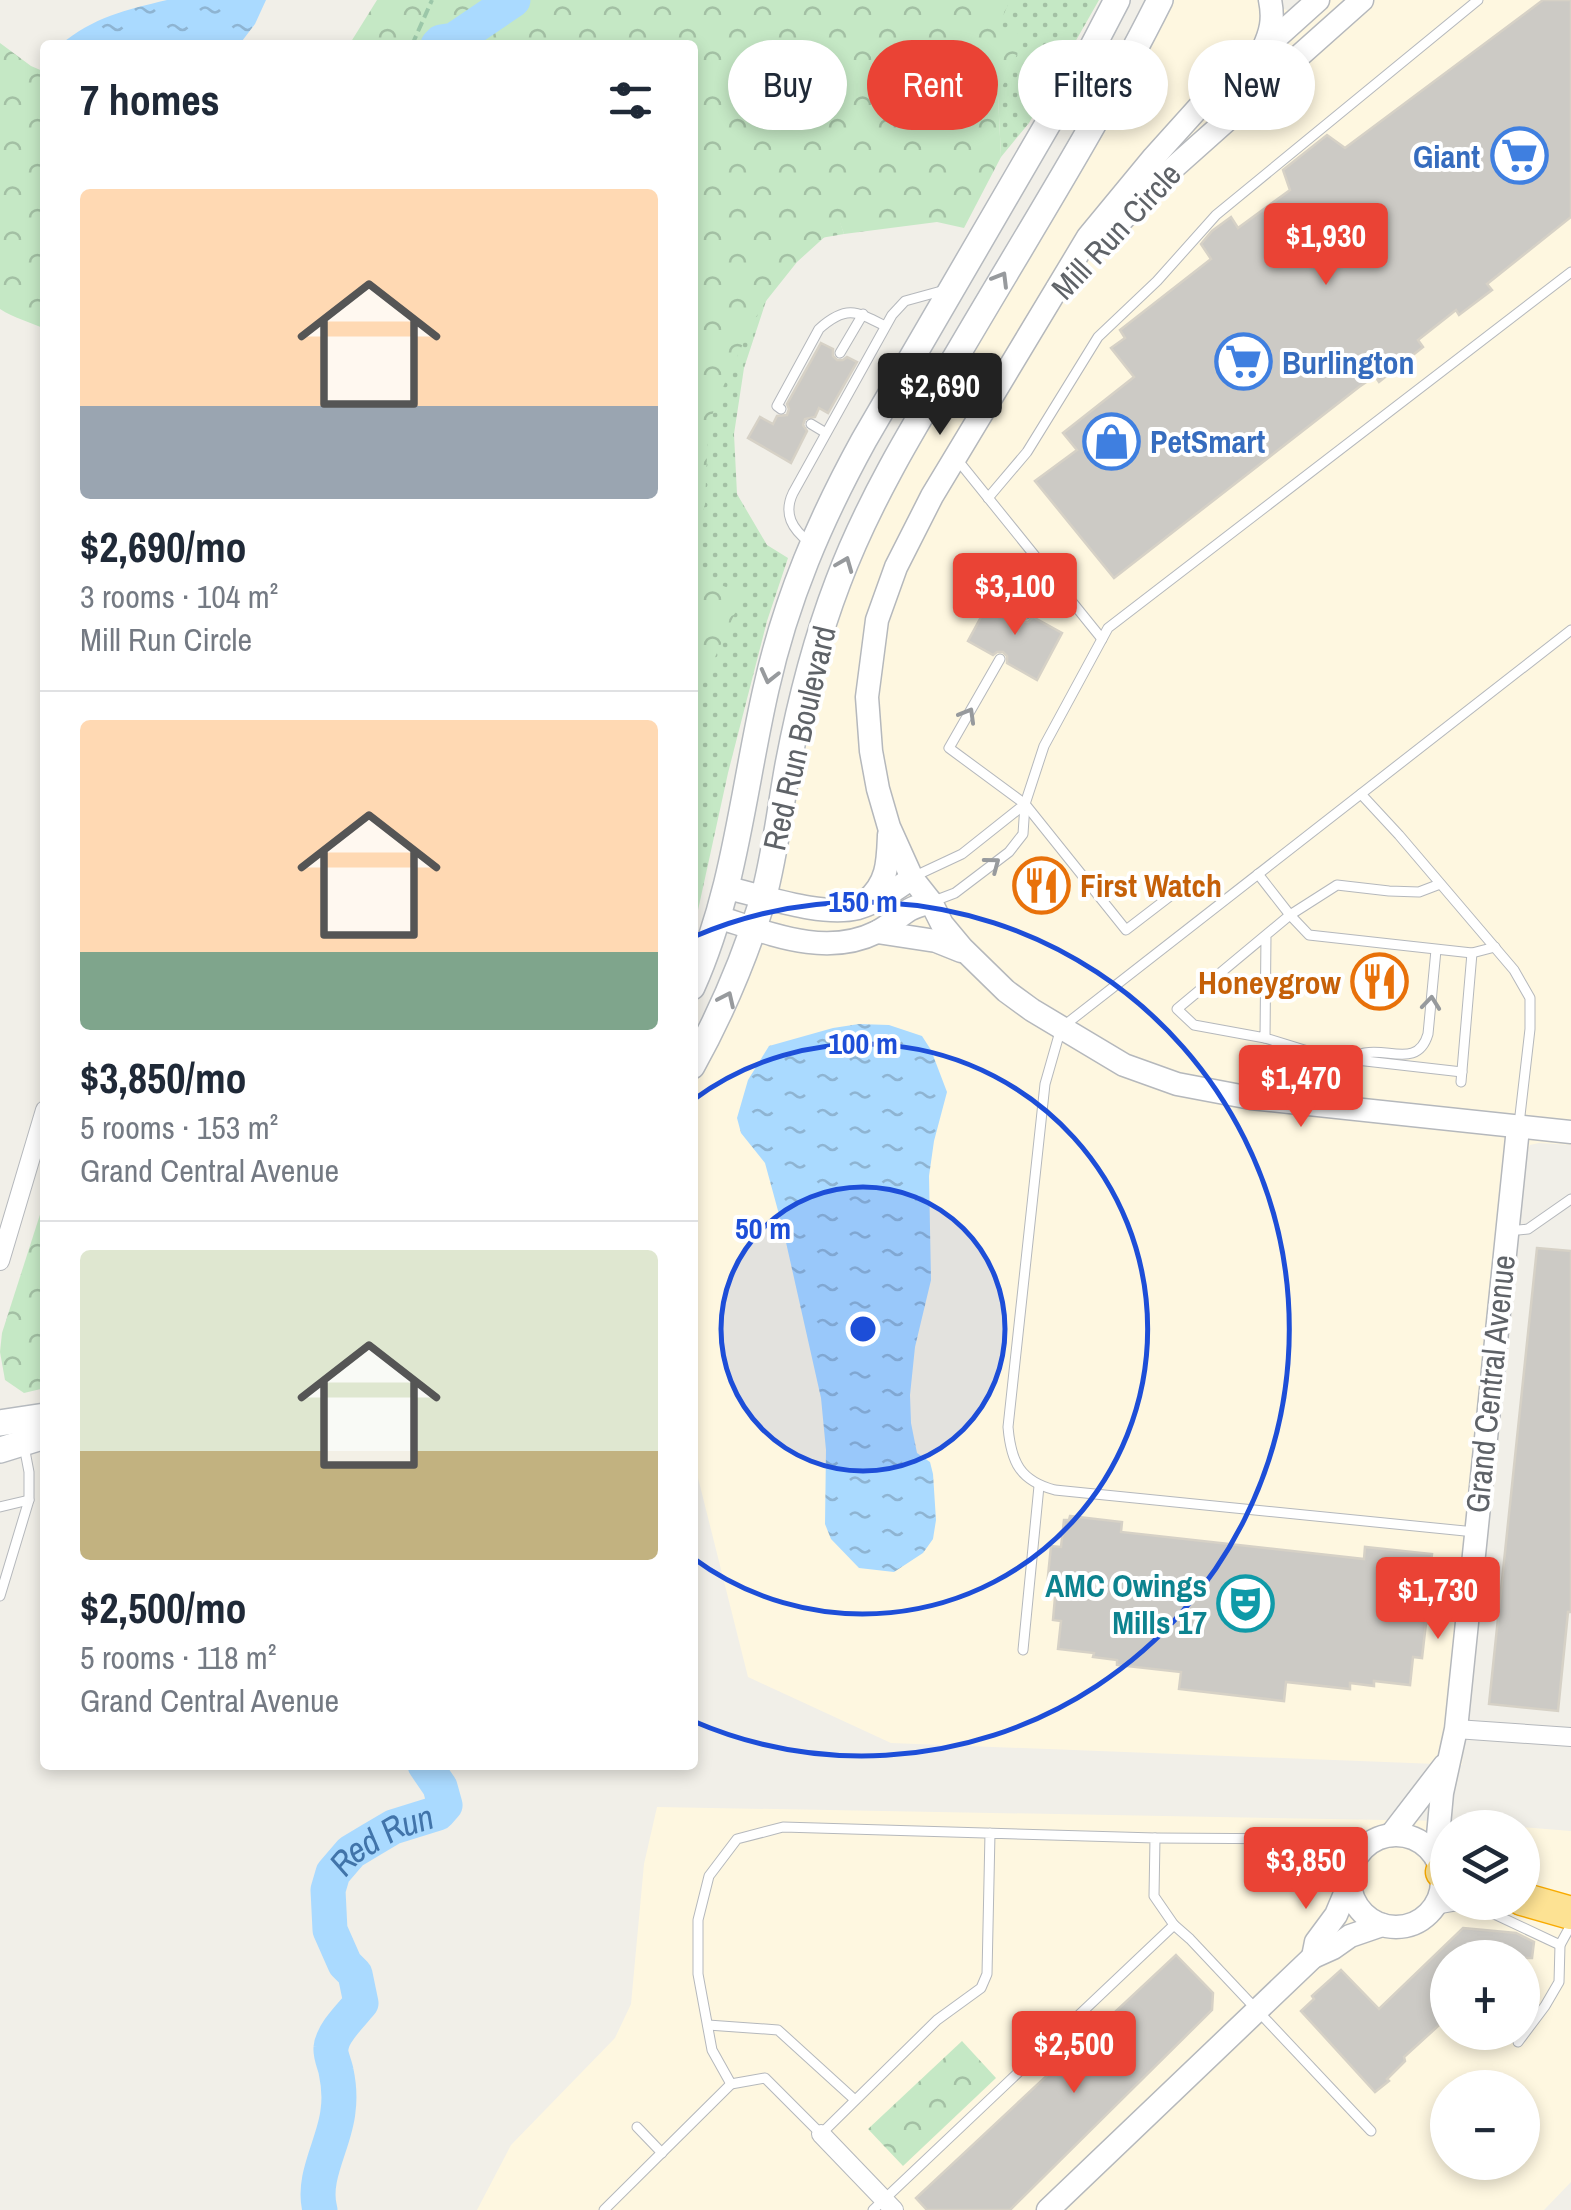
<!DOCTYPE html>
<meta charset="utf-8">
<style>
:root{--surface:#fff;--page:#f6f6f7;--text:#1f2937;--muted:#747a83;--line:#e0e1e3;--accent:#ea4335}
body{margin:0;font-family:"Archivo Narrow",sans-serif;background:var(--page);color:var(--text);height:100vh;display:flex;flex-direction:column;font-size:38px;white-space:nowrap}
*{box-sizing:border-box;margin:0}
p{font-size:32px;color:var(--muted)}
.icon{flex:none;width:55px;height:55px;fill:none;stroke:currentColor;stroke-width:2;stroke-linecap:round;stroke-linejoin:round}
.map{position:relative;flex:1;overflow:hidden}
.sheet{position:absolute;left:40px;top:40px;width:658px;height:1730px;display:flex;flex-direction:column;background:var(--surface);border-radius:10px;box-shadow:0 5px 15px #0003}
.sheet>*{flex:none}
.top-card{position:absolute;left:728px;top:40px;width:692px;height:90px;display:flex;gap:20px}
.tools{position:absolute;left:1430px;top:1810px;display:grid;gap:20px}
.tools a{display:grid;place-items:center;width:110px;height:110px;border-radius:50%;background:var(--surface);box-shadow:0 5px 15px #0003;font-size:50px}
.price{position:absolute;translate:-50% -85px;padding:0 22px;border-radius:10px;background:var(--accent);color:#fff;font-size:32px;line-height:65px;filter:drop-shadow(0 2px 5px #0008)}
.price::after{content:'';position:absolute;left:50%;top:60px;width:30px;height:22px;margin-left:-15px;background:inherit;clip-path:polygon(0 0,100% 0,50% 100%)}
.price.active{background:#222;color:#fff}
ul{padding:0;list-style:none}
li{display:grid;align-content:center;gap:20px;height:530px;padding:0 40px}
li+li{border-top:2px solid var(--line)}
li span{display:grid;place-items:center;height:310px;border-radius:10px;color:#555}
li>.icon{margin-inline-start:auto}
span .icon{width:180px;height:180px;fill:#fffc;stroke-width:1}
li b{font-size:42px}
h2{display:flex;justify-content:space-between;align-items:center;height:120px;padding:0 40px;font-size:42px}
.chip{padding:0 35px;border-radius:45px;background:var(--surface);box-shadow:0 5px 15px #0003;font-size:35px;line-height:90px}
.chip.active{background:var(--accent);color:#fff}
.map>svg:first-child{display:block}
</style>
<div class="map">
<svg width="1571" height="2210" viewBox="0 0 1571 2210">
<defs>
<pattern id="grass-dots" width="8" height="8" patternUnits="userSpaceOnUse" patternTransform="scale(2.5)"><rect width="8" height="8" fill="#c5e8c5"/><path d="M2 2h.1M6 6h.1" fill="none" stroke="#a3c0a4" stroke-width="1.8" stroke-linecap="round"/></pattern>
<pattern id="forest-crowns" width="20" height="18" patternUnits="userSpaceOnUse" patternTransform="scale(2.5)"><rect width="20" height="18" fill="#c5e8c5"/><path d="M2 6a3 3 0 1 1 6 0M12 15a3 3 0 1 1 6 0" fill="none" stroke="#a3c0a4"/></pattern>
<pattern id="water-ripples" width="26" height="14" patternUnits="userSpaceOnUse" patternTransform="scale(2.5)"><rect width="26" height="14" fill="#aadaff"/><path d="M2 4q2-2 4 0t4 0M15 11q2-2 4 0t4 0" fill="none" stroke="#8eb4d2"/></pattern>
</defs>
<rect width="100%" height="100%" fill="#f1efe8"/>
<g fill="#fef7e0" fill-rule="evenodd">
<path d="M1170 0H1263L1289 11 1299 0H1571V1145L1539 1143 1530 1145 1523 1165 1462 1765 891 1743 748 1677 693 1458 692 1080 718 1035 823 649 880 506Z"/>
<path d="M657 1807 1446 1821 1571 1831V2182L1544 2210H477L511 2145 615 2038 631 2004 644 1864ZM1448 1828H1522V1902H1448ZM1448 1958H1522V2032H1448ZM1448 2088H1522V2162H1448Z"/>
</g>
<path fill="url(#grass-dots)" d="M835 0H1099L1029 123 1001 157 998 96 824 172 844 234 821 238 798 254 769 292 744 368 734 434 737 494 767 545 788 558 767 621 728 773 693 933V306Z"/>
<g fill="url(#forest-crowns)">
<path d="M377 0H1010L997 30 1011 28 1024 39 998 96 1001 157 964 228 937 222 844 234 840 223 797 262 766 301 753 322 717 400 708 429 705 504 693 559 692 45H349Z"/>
<path d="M0 43 31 66 45 72V329C30 322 14 318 0 309Z"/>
<path d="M693 576 744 593 693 706 692 576Z"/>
<path d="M45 1199V1388L24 1393 5 1380 0 1352 2 1333Z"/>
<path d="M962 2041 996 2078 903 2166 868 2129Z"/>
</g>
<g fill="url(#water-ripples)">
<path d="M167 0H266L255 24 239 45H60C94 17 125 10 167 0Z"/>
<path d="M859 1024 889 1025 922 1036 931 1050 947 1092 934 1141 929 1176 931 1280 915 1347 910 1395 911 1423 917 1453 930 1462 933 1474 936 1520 933 1539 923 1553 894 1572 859 1568 831 1539 825 1524 826 1450 821 1398 783 1229 765 1163 741 1133 737 1118 748 1080 769 1046 833 1028Z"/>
</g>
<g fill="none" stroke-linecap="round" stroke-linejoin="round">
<g stroke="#aadaff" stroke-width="35">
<path d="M438 45 441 42 454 40 513 0"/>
<path id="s1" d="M320 2210C311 2177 335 2143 338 2111 340 2097 339 2085 336 2071 335 2065 330 2055 331 2048 332 2033 352 2014 361 2003L355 1974 345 1964 330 1930 328 1890 333 1873 351 1852 371 1840 393 1827 438 1813 445 1805 440 1787 425 1765"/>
</g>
</g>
<g fill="#cccac5" stroke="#d6d1c6" stroke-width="2.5">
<path d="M1543 0H1571V217L1487 284 1492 290 1459 315 1456 310 1418 340 1423 347 1379 382 1375 376 1359 387 1114 578 1035 481 1077 450 1063 433 1134 377 1111 348 1125 338 1120 330 1211 259 1201 244 1212 231 1231 217 1238 228 1290 190 1283 170 1327 135 1345 148Z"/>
<path d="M821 343 833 349V356L837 360H843L847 357 857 362 828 413 819 408 815 417 805 419 803 425 807 431 791 463 748 438 760 417 773 424 777 416 787 415 789 409 787 404Z"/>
<path d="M993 595 1019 610 1018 616 1022 621 1028 622 1033 617 1062 633 1037 680 1007 663V656L1003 652H997L993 655 968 641Z"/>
<path d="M1537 1248 1571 1251V1612H1568L1558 1711 1489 1704Z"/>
<path d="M1070 1516 1122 1522 1121 1532 1364 1559 1365 1547 1432 1554 1428 1584 1439 1585 1435 1624 1426 1623 1422 1658 1413 1657 1410 1685 1374 1681V1686L1350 1683V1689L1286 1682 1284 1701 1179 1689 1181 1672 1117 1665V1660L1093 1657 1094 1653 1058 1649 1061 1621 1053 1620 1056 1586H1047L1051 1546 1061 1547 1064 1520H1069Z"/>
<path d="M1463 1928 1516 1933 1534 1942 1532 1958H1448V2017L1404 2057 1405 2061 1387 2079 1389 2081 1375 2092 1301 2011 1314 1999 1312 1996 1341 1970 1379 2009Z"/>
<path d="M1176 1955 1213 1993 1212 2010 1010 2210H927L916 2198Z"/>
</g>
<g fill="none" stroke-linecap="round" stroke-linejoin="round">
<defs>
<g id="service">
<path d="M840 353 863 314"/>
<path d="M781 409 777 406 819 329C846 305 856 311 885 326"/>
<path d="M811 424 826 433"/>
<path d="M956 458 1102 639"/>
<path d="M988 498 1027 452 1098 337 1157 281 1216 215 1478 0"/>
<path d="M810 543C792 529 783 514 793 493L892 315 905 301 945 290"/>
<path d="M1026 614 1047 571"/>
<path d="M1000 659 949 748 1025 804 1126 930 1169 897"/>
<path d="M1361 794 1399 835 1514 970 1530 998V1029L1519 1124"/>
<path d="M1258 874 1290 915 1309 935 1472 953 1495 947"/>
<path d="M915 876 962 854 1025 804"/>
<path d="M934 901 955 893 1009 852 1023 834 1025 804 1044 746 1108 628 1571 272"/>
<path d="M1266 935 1265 1038 1194 1025 1177 1009 1290 915 1337 885 1389 891 1419 892 1440 884"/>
<path d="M1265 1038 1314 1053 1339 1058 1462 1072"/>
<path d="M1350 1059C1355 1057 1360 1054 1365 1053 1389 1048 1418 1068 1428 1034L1436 950"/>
<path d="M1461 1082 1472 953"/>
<path d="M1508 1231 1528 1229 1571 1199"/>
<path d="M0 1507 29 1500"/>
<path d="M1475 1532 1055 1490C1020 1481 1011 1462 1008 1427L1045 1084 1061 1028 1571 630"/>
<path d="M0 1596 29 1500V1472L24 1446"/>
<path d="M1023 1650 1039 1486"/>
<path d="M1155 1838 1308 1839"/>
<path d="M1432 1910 1455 1906 1492 1913 1560 1945"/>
<path d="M1174 1925 1190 1939 1371 2131"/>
<path d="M708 2025 778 2030 855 2100"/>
<path d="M1518 2042 1545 2006 1559 1982 1560 1945 1571 1925"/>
<path d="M637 2127 662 2153"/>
<path d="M604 2210 731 2084"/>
<path d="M873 2210 1174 1925 1154 1896 1155 1838 783 1827 737 1839 709 1876 698 1920V1974L712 2050 731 2084 765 2078 821 2134 937 2020 981 1988 987 1974 990 1833"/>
</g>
<g id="minor">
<path d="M0 1261 45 1110"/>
<path d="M1456 1729 1571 1737"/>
<path d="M821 2134 894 2210"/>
</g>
<g id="tertiary">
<path d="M1318 0 1199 107 1154 157 1088 237 932 496 896 567 877 620 867 697 871 751 878 789 889 827 912 878 931 902 942 924 962 948 1006 991 1032 1010 1124 1065 1177 1084 1251 1098 1571 1132"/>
<path d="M1263 49C1271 32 1274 19 1270 0"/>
<path d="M1108 234 1171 170 1362 0"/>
<path d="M727 888C764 896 821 917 858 908 878 902 895 890 912 878"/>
<path d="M866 901C888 883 888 861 889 835"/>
<path d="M718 917C769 933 825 958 877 932 889 926 898 917 909 910 916 906 924 904 931 902"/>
<path d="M877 932 936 941 961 951"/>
<circle cx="1396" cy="1881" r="46"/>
<path d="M1391 1835 1444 1766"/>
<path d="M1436 1857 1442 1793 1456 1729 1518 1128"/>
<path d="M1313 1957 1316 1942 1336 1915 1349 1884"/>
<path d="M1048 2210 1313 1957 1333 1948 1350 1936 1382 1925"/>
</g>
<g id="secondary">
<path d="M692 987C735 891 743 790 766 689 786 599 820 520 864 440L1092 48 1117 0"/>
<path d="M692 1066C722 1012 745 957 763 899 775 855 780 809 788 765 800 702 815 642 838 582 868 502 913 428 957 355 1026 237 1099 122 1160 0"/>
<path d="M0 1423 45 1416"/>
<path d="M0 1450 45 1436"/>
</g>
<g id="motorway">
<path d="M1442 1872 1448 1875"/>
<path d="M1522 1899 1571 1913"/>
</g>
</defs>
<use href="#service" stroke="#b5b8bc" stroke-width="11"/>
<use href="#minor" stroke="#b5b8bc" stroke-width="20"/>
<use href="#tertiary" stroke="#b5b8bc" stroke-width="25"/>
<use href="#secondary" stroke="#b6babf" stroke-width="28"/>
<use href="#motorway" stroke="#f9ab00" stroke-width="35"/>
<path stroke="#9cc7a9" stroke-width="4" stroke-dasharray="10 5" stroke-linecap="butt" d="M412 45 432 0"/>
<use href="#service" stroke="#fff" stroke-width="9"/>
<use href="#minor" stroke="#fff" stroke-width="18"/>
<use href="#tertiary" stroke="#fff" stroke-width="22"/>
<use href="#secondary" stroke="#fff" stroke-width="25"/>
<use href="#motorway" stroke="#fde293" stroke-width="32"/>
</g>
<defs><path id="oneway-chevron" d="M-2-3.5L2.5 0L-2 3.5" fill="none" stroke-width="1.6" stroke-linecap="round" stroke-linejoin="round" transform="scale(2.5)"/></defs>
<g stroke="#979a9d">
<use href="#oneway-chevron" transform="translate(1001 279) rotate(-59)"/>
<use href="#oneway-chevron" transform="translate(845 564) rotate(-68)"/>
<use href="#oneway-chevron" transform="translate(769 676) rotate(104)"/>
<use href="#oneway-chevron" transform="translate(968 715) rotate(-60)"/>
<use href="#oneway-chevron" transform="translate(993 864) rotate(-37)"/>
<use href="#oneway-chevron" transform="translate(727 999) rotate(-65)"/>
<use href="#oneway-chevron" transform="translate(1431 1003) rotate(-84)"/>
</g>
<circle cx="863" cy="1329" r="142" fill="#1d4ed8" fill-opacity=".12"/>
<g fill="none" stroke="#1d4ed8" stroke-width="5">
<circle cx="863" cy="1329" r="142"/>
<path d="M693 1100A285 285 0 1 1 693 1558"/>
<path d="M693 937A427 427 0 1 1 693 1721"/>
</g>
<defs>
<symbol id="supermarket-ring" viewBox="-11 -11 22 22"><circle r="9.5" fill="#fff" stroke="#3f7fe0" stroke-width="1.5"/><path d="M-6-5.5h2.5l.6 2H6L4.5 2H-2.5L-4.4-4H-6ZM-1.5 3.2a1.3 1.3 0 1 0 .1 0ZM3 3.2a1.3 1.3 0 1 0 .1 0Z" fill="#3f7fe0"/></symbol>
<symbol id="shop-ring" viewBox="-11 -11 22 22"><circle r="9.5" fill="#fff" stroke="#3f7fe0" stroke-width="1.5"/><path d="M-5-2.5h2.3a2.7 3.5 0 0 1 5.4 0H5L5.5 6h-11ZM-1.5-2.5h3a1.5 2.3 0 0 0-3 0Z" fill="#3f7fe0"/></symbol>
<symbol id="restaurant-ring" viewBox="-11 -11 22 22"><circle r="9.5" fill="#fff" stroke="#e8710a" stroke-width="1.5"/><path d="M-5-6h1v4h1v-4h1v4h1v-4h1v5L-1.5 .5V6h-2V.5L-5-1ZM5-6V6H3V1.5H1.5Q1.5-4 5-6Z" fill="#e8710a"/></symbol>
<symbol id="theatre-ring" viewBox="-11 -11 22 22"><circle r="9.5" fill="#fff" stroke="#0f9aa8" stroke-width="1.5"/><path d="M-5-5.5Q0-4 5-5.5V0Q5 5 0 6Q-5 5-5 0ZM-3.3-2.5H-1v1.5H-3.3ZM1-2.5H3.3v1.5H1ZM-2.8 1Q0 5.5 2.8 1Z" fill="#0f9aa8"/></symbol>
</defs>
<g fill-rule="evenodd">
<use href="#supermarket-ring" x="1488" y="124" width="63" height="63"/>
<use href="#supermarket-ring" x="1212" y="330" width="63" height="63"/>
<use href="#shop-ring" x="1080" y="410" width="63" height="63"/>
<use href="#restaurant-ring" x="1010" y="854" width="63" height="63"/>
<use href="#restaurant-ring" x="1348" y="950" width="63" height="63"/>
<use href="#theatre-ring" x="1214" y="1572" width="63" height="63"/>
</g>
<g text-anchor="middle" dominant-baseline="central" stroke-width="8" stroke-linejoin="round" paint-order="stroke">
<g font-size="32" font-weight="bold" fill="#366cbe" stroke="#fff" text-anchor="start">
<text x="1480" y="156" text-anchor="end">Giant</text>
<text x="1282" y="362">Burlington</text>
<text x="1150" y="441">PetSmart</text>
</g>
<g font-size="32" fill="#5f6368" stroke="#fff">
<text transform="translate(1116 231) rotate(-47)">Mill Run Circle</text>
<text transform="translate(799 738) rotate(-77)">Red Run Boulevard</text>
<text transform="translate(1490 1384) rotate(-84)">Grand Central Avenue</text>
</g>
<g font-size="32" font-weight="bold" fill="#c56008" stroke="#fff" text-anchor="start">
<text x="1080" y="885">First Watch</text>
<text x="1341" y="982" text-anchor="end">Honeygrow</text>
</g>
<g font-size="32" font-weight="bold" fill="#0d838f" stroke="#fff" text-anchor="end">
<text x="1207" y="1585">AMC Owings<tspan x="1207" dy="37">Mills 17</tspan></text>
</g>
<g font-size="35" font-style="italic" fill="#4174aa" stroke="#fff">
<text stroke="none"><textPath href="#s1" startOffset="420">Red Run</textPath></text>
</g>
</g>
<circle cx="863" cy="1329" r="15" fill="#1d4ed8" stroke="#fff" stroke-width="5"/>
<g font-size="30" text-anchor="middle" font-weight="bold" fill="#1d4ed8" stroke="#fff" stroke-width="8" stroke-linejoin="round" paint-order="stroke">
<text x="863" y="912">150 m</text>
<text x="863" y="1054">100 m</text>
<text x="763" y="1239">50 m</text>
</g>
</svg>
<div class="tools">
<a><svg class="icon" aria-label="layers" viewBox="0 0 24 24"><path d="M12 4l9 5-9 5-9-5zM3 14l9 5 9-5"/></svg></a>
<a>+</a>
<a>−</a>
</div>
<b class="price" style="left:1326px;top:288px">$1,930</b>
<b class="price active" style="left:940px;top:438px">$2,690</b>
<b class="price" style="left:1015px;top:638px">$3,100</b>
<b class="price" style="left:1301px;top:1130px">$1,470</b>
<b class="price" style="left:1438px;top:1642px">$1,730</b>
<b class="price" style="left:1306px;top:1912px">$3,850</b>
<b class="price" style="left:1074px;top:2096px">$2,500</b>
<div class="top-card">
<a class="chip">Buy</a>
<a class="chip active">Rent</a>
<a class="chip">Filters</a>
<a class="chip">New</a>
</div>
<section class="sheet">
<h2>7 homes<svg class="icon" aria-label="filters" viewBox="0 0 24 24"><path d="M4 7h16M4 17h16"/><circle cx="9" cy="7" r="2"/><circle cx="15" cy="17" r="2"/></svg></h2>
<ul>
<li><span style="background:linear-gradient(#ffd9b3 70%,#9aa5b1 0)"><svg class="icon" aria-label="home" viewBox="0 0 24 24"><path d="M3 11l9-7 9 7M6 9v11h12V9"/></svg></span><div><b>$2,690/mo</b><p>3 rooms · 104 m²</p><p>Mill Run Circle</p></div></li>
<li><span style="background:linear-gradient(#ffd9b3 75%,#7fa58c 0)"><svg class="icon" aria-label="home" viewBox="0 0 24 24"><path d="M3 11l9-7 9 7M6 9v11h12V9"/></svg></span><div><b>$3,850/mo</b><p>5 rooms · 153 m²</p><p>Grand Central Avenue</p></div></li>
<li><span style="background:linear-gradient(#dfe7d0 65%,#c2b280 0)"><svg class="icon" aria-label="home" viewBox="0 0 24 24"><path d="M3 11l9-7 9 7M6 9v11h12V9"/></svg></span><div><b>$2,500/mo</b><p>5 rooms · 118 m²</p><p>Grand Central Avenue</p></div></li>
</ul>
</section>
</div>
